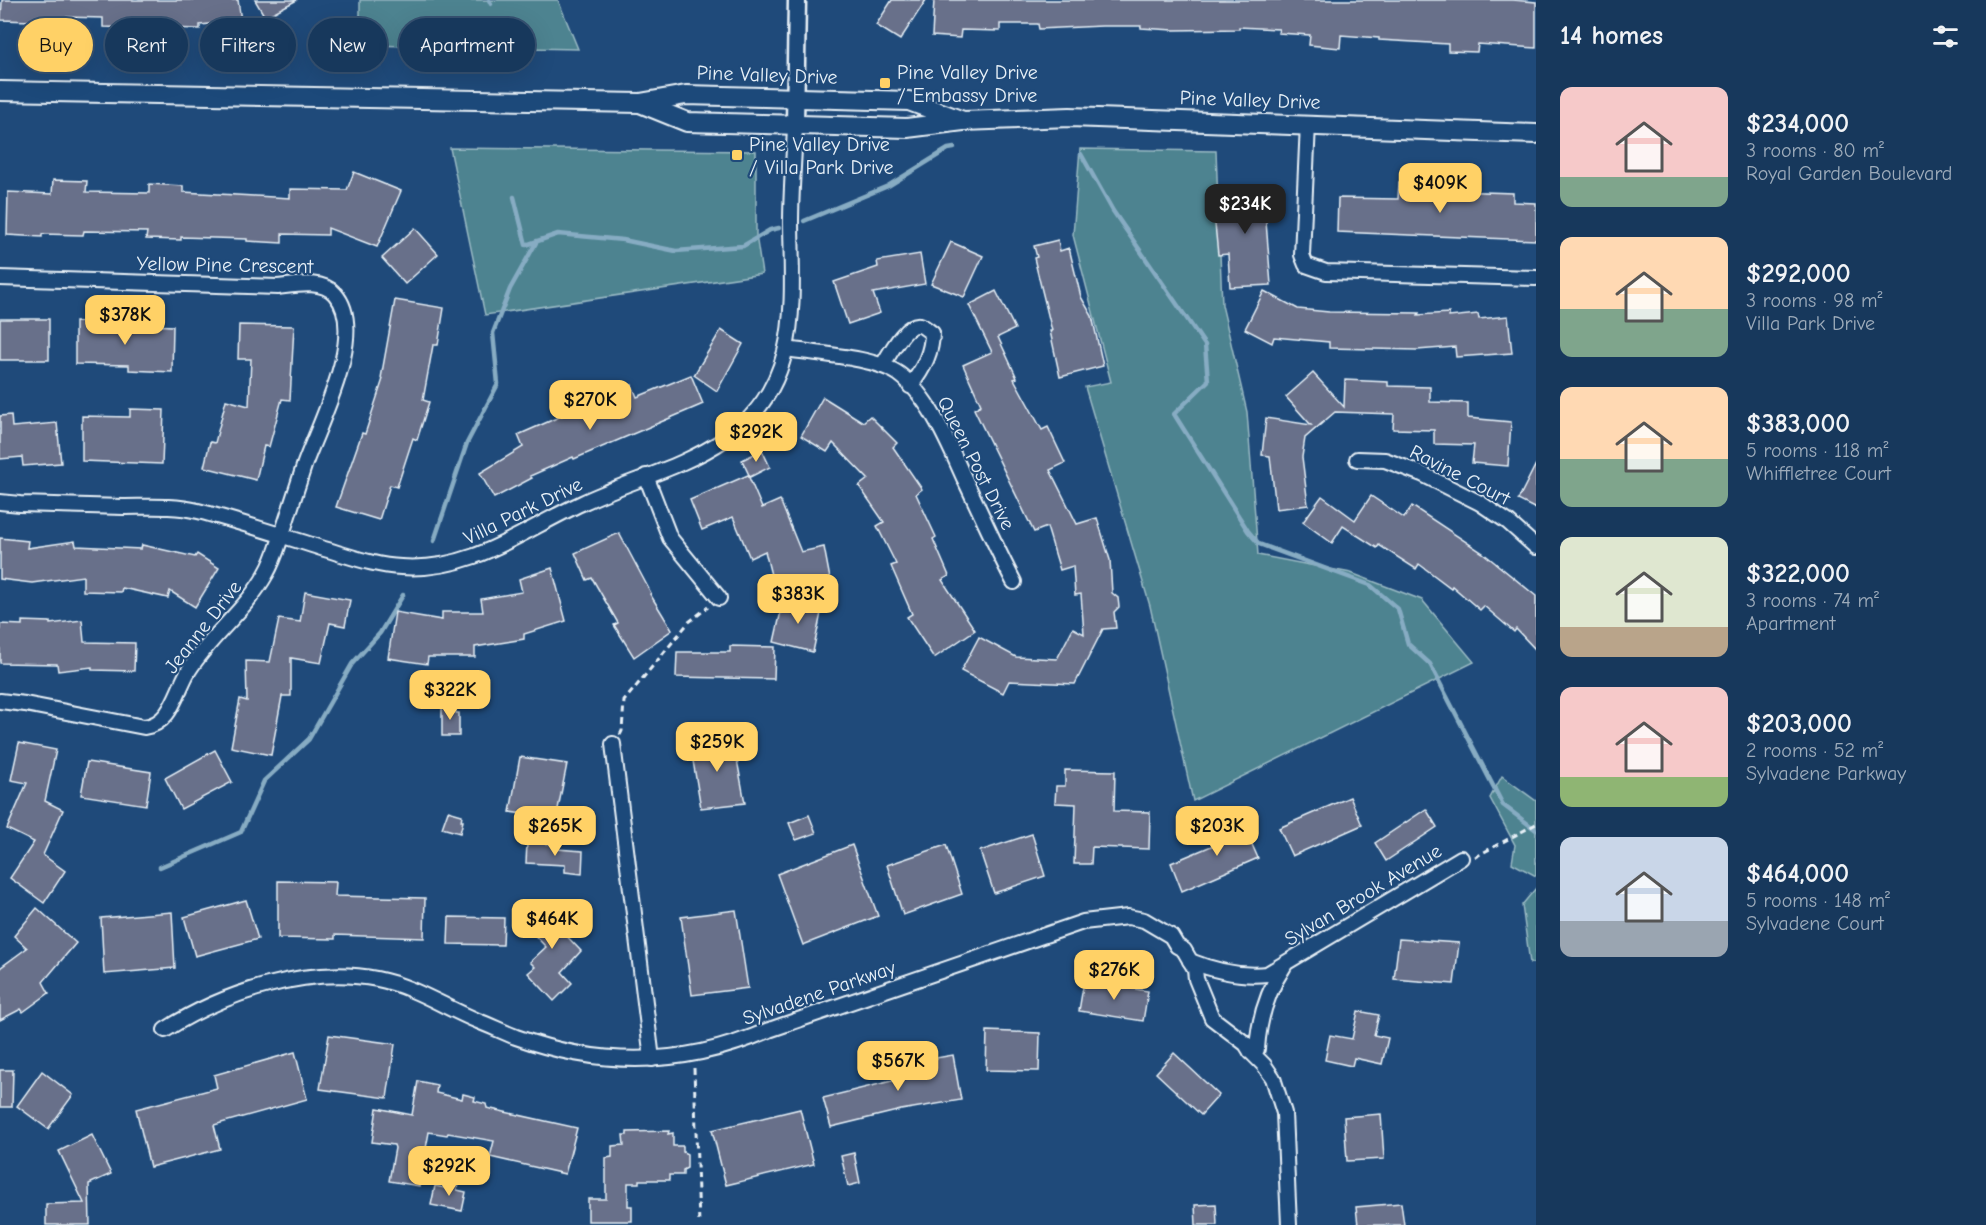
<!DOCTYPE html>
<meta charset="utf-8">
<style>
:root{--surface:#17385c;--page:#244365;--text:#f1f3f6;--muted:#9eacbb;--line:#365272;--accent:#ffd166}
body{margin:0;font-family:"Comic Neue",sans-serif;background:var(--page);color:var(--text);height:100vh;display:flex;flex-direction:column;font-size:22px;white-space:nowrap}
*{box-sizing:border-box;margin:0}
p{font-size:20px;color:var(--muted)}
.icon{flex:none;width:33px;height:33px;fill:none;stroke:currentColor;stroke-width:2;stroke-linecap:round;stroke-linejoin:round}
.map{position:relative;flex:1;overflow:hidden}
.details{display:flex;flex-direction:column;background:var(--surface);width:450px}
.details>*{flex:none}
.hud{position:absolute;left:18px;top:18px;width:570px;height:54px;display:flex;gap:12px}
.price{position:absolute;translate:-50% -51px;padding:0 14px;border-radius:12px;background:var(--accent);color:#111;font-size:20px;line-height:39px;filter:drop-shadow(0 2px 3px #0008)}
.price::after{content:'';position:absolute;left:50%;top:36px;width:18px;height:14px;margin-left:-9px;background:inherit;clip-path:polygon(0 0,100% 0,50% 100%)}
.price.selected{background:#222;color:#fff}
ul{padding:0;list-style:none}
li{display:flex;align-items:center;gap:18px;height:150px;padding:0 24px}
li span{display:grid;place-items:center;flex:none;width:168px;height:120px;border-radius:12px;color:#555}
li>.icon{margin-inline-start:auto}
span .icon{width:72px;height:72px;fill:#fffc;stroke-width:1}
li b{font-size:26px}
h2{display:flex;justify-content:space-between;align-items:center;height:72px;padding:0 24px;font-size:26px}
.chip{padding:0 21px;border-radius:27px;background:var(--surface);box-shadow:0 6px 24px #0002,0 0 0 2px var(--line);font-size:21px;line-height:54px}
.chip.selected{background:var(--accent);color:#111}
main{display:flex;flex:1;min-height:0}
.map>svg:first-child{display:block}
</style>
<main>
<div class="map">
<svg width="1536" height="1225" viewBox="0 0 1536 1225">
<rect width="100%" height="100%" fill="#1f4a7a"/>
<filter id="ink" filterUnits="userSpaceOnUse"><feTurbulence type="fractalNoise" baseFrequency=".0167" numOctaves="2"/><feDisplacementMap in="SourceGraphic" scale="12" xChannelSelector="R" yChannelSelector="G"/><feConvolveMatrix kernelMatrix="1 2 1 2 8 2 1 2 1" color-interpolation-filters="sRGB"/></filter>
<g filter="url(#ink)">
<g fill="#4d8390" stroke="#9abac4" stroke-width="1.5">
<path d="M360 0H558L578 49 360 45Z"/>
<path d="M450 148 756 151V235L762 274 485 315Z"/>
<path d="M1080 149 1216 151 1222 305 1247 412 1258 555 1351 573 1422 600 1474 662 1193 801 1150 606 1085 387 1111 382 1073 235Z"/>
<path d="M1502 776 1536 801V876L1512 863 1515 845 1490 798Z"/>
<path d="M1536 888V963H1530L1522 905Z"/>
</g>
<g fill="none" stroke-linecap="round" stroke-linejoin="round">
<g stroke="#87acc3" stroke-width="4.5">
<path d="M489 0 491 4"/>
<path d="M1081 154 1113 211 1205 345 1208 381 1174 414 1248 531 1259 544 1370 585 1398 609 1408 644 1430 664 1503 805 1536 830"/>
<path d="M514 197 526 245 558 234 623 240 676 251 743 246 770 230 779 228"/>
<path d="M804 221 888 186 948 149 954 148"/>
<path d="M434 541 467 443 498 384 493 333 510 289 537 241"/>
<path d="M160 867 241 832 264 781 309 739 352 664 380 633 403 595"/>
</g>
</g>
<g fill="#676f8a" stroke="#e8f1f8" stroke-width="1.5">
<path d="M2 0H238L241 21 200 25V29L165 28V32L136 31V28L103 27V18L64 17V22L1 20Z"/>
<path d="M255 0H297L265 17Z"/>
<path d="M892 0H926L900 40 876 25Z"/>
<path d="M934 0H1513L1536 2V48L1478 44 1477 52 1448 51V44L1379 40V38L1341 35 1340 48 1309 45 1310 35 1278 33 1279 29 1239 27V29L1174 30 1141 28V26H1102L1039 29 1038 24H1000V31L961 30 960 38 932 36Z"/>
<path d="M354 172 401 191 377 247 328 228V235L282 234V243L247 241V239L181 237V240L146 239 147 232 84 231 83 235 42 234V237L7 235 8 192 52 194 53 180 87 181 86 192 149 193V184L183 186V192L290 198V189L347 190Z"/>
<path d="M1399 182 1454 184V191L1513 193V202L1536 203V240L1337 232 1338 198 1398 199Z"/>
<path d="M1223 187H1269L1268 209H1265L1271 285 1230 287 1228 254 1218 255 1214 214H1222Z"/>
<path d="M415 228 438 254 405 284 382 258Z"/>
<path d="M1058 240 1060 251 1069 248 1081 297 1092 316 1103 366 1060 377 1050 331H1052L1034 258 1037 257 1034 246Z"/>
<path d="M951 242 983 256 964 297 931 284Z"/>
<path d="M920 254 925 284 873 293 880 313 848 324 834 282 878 267 877 261Z"/>
<path d="M996 291 1015 329 998 337 1017 378 1014 379 1042 430 1048 427 1065 463 1050 470 1077 524 1097 518 1110 560 1112 593 1118 598 1119 607 1114 612 1116 628 1103 629 1075 684 1009 681 1003 693 961 671 979 637 1016 657 1057 659 1073 628 1084 634 1081 594 1075 595 1073 566 1060 570 1047 527 1034 532 974 409 981 405 963 365 992 352 969 305Z"/>
<path d="M1264 291 1298 309 1329 312 1419 313 1418 315 1449 313V317L1478 314 1479 319 1508 316 1512 353 1456 357 1455 347 1417 350 1329 348V342L1274 337 1272 343 1245 329Z"/>
<path d="M395 300 444 308 438 345H433L423 400 429 402 417 440 413 438 397 487 390 485 379 520 336 507 362 433 365 434 383 379 381 378Z"/>
<rect x="0" y="319" width="49" height="41"/>
<path d="M75 322 173 326 172 372 129 370V365L75 364Z"/>
<path d="M239 325 294 326 290 400 282 399 269 447 264 446 256 480 204 467 210 442 215 443 226 400 249 406 251 359H238Z"/>
<path d="M721 330 743 344 717 391 694 375Z"/>
<path d="M1313 373 1344 407 1345 380 1388 382V386L1430 387V402L1468 403V418L1511 422 1508 466 1472 463 1474 445 1434 444V430L1393 429 1394 414 1335 412 1305 438 1302 457 1308 505 1276 509 1270 456 1262 455 1266 418 1311 425 1286 397Z"/>
<path d="M691 375 703 404 574 459 573 457 530 476 532 478 494 498 480 473 523 447 518 435 632 385 637 397Z"/>
<path d="M823 397 863 422 870 416 897 443 893 447 922 489 916 494 936 537 933 539 949 576 942 580 975 630 934 658 907 617 912 614 891 566 896 564 877 526 884 522 859 486 868 479 833 443 827 452 801 436Z"/>
<path d="M130 409 164 410 162 464 82 461V416L130 417Z"/>
<path d="M11 415 12 427 57 423 61 463 23 466 22 457 0 459V416Z"/>
<path d="M762 450 770 467 750 477 742 460Z"/>
<path d="M1536 464V509L1518 500Z"/>
<path d="M748 475 762 508 780 500 801 552 824 547 831 584 776 595 765 551 750 558 733 517 702 530 690 500Z"/>
<path d="M1322 496 1355 520 1371 496 1404 518 1412 506 1483 553 1536 596V650L1516 629 1514 632 1484 606 1480 610 1452 586 1451 588 1419 564 1416 569 1379 545 1377 548 1343 526 1332 543 1303 522Z"/>
<path d="M619 533 651 593 650 594 672 630 634 657 614 625 618 623 592 578 587 580 575 553Z"/>
<path d="M0 538 28 541 27 548 75 541 76 546 141 549 142 545 195 557 197 554 219 568 195 607 170 591 168 598 122 588 121 592 83 591V576L32 583 0 579Z"/>
<path d="M552 568 566 621 524 634V639L475 647V657H428L427 664 388 658 395 612 442 620V612H483L481 599 522 592 519 579Z"/>
<path d="M305 592 350 600 345 626 330 623 321 663 291 658V696H282L271 755 231 747 240 699 247 701 246 661 270 662 279 619 300 622Z"/>
<path d="M784 598 822 608 813 652 774 642Z"/>
<path d="M82 620 84 642 135 643 134 671 92 670V667L58 671 57 664 0 663V624L22 625V621L50 622V624Z"/>
<path d="M730 646 775 647 774 679 676 677 677 652H730Z"/>
<path d="M442 706H456V713H459V736H442Z"/>
<path d="M733 738 745 803 701 808 690 743Z"/>
<path d="M19 743 56 750 45 801 63 810 43 855 65 871 44 903 10 878 34 842 7 829 27 783 11 780Z"/>
<path d="M215 750 232 782 181 809 165 778Z"/>
<path d="M520 757 567 764 556 819 510 812Z"/>
<path d="M87 762 151 772 146 805 81 795Z"/>
<path d="M1065 770 1115 771 1114 811 1150 812 1149 849 1092 847 1091 864H1074L1076 804 1055 803 1056 786H1065Z"/>
<path d="M1350 797 1362 825 1292 856 1279 828Z"/>
<path d="M1426 809 1437 827 1386 861 1375 843Z"/>
<path d="M448 811 462 815 461 821H463L460 833 442 828Z"/>
<path d="M809 815 816 833 796 840 789 823Z"/>
<path d="M1239 815 1258 858 1182 891 1171 863 1228 839 1221 823Z"/>
<path d="M1032 834 1045 876 994 893 980 851Z"/>
<path d="M527 843 557 844V849L583 851 582 874 565 872V865L526 863Z"/>
<path d="M852 845 878 916 803 945 777 874Z"/>
<path d="M946 845 962 894 903 915 887 865Z"/>
<path d="M278 881 336 882 335 896 425 898 424 938 335 935V939L278 938Z"/>
<path d="M246 900 258 939 195 956 184 917Z"/>
<path d="M556 900 568 913 565 916 571 923 562 931 581 951 562 972 572 983 554 1001 528 973 535 967 530 962 546 947 524 924 535 913 539 917Z"/>
<path d="M37 908 76 943 43 982 49 993 23 1012 21 1009 0 1020V968L27 948 14 936Z"/>
<path d="M736 910 748 988 692 995 681 917Z"/>
<path d="M172 912 175 968 104 974 101 918Z"/>
<path d="M449 917 504 918 503 945 448 944Z"/>
<path d="M1399 939 1459 943 1454 984 1394 979Z"/>
<path d="M1084 981 1148 991 1143 1021 1079 1011Z"/>
<path d="M1358 1011 1379 1015 1374 1035 1388 1038 1382 1064 1354 1058 1352 1066 1325 1060 1330 1035 1352 1039Z"/>
<path d="M987 1031 1040 1033 1039 1071 986 1070Z"/>
<path d="M329 1035 395 1044 387 1098 320 1089Z"/>
<path d="M295 1052 307 1099 214 1125 220 1149 150 1167 136 1109 217 1088 214 1075Z"/>
<path d="M1174 1053 1219 1095 1201 1115 1156 1073Z"/>
<path d="M953 1055 961 1100 901 1110 831 1127 823 1098 904 1078 901 1064Z"/>
<path d="M0 1070H13L12 1107H0Z"/>
<path d="M42 1071 73 1095 48 1129 17 1106Z"/>
<path d="M418 1081 437 1085 436 1093 462 1099 463 1094 475 1097 474 1101 486 1104 487 1108 577 1128 565 1174 490 1157 494 1141 448 1133 447 1135 429 1132 419 1186 389 1181 395 1148 394 1145 372 1142 377 1108 412 1115Z"/>
<path d="M800 1109 814 1164 726 1185 712 1130Z"/>
<path d="M1381 1114 1384 1159 1347 1161 1344 1117Z"/>
<path d="M669 1131 668 1134 673 1133V1146H683V1152L687 1154V1168L683 1170V1175H669V1180H639V1183H628V1206H632V1221H588V1199H606V1158L612 1157V1146L624 1145 623 1135H627V1132Z"/>
<path d="M92 1135 111 1174 89 1184 90 1225H46V1204L84 1203 59 1151Z"/>
<path d="M854 1153 860 1183 848 1186 841 1156Z"/>
<path d="M446 1181 458 1183 457 1190 466 1192 462 1211 431 1205 435 1186 445 1188Z"/>
<path d="M1401 1203 1404 1225H1358L1356 1207Z"/>
<path d="M1216 1204 1217 1225H1196L1195 1205Z"/>
</g>
<g fill="none" stroke-linecap="round" stroke-linejoin="round">
<defs>
<g id="minor">
<path d="M1308 124 1302 255 1306 265 1326 272 1536 278"/>
<path d="M0 278 278 287C295 285 322 279 335 294 369 332 318 425 304 466 297 488 290 510 283 531 278 546 274 561 266 574 246 610 211 635 189 670 176 691 172 724 144 727L25 704 0 701"/>
<path d="M787 349C817 354 875 357 899 374 929 396 949 445 964 478 981 513 996 548 1014 582"/>
<path d="M882 366C889 355 906 322 920 325 923 326 929 331 932 333 932 353 923 370 910 386"/>
<path d="M1357 459 1385 460 1422 474 1480 503 1508 522 1536 547"/>
<path d="M646 476 670 538 719 598"/>
<path d="M0 502 20 504C54 505 89 506 123 507 148 507 174 505 198 511 242 522 285 537 328 550 352 557 376 566 401 567 472 572 521 531 582 503 628 481 683 468 725 439 802 386 792 304 791 223 791 190 794 158 795 125"/>
<path d="M613 744 652 1059"/>
<path d="M1190 961C1215 971 1240 977 1267 974L1461 858"/>
<path d="M165 1030C223 993 308 965 377 979 413 986 444 1007 478 1021 491 1026 503 1032 516 1037 602 1068 685 1067 769 1030L1083 922 1128 917 1144 920 1171 936 1177 946 1184 950 1195 969 1196 979 1212 1018 1246 1044 1251 1052 1264 1065 1273 1078 1284 1113 1289 1225"/>
<path d="M1251 1052 1257 1049C1259 1018 1267 992 1284 966"/>
</g>
<path id="tertiary" d="M795 125 797 0"/>
<g id="secondary">
<path d="M0 91 640 103 686 95 909 101 963 121"/>
<path d="M640 103 687 122 907 128 963 121 1070 117 1536 134"/>
</g>
</defs>
<use href="#minor" stroke="#e8f1f8" stroke-width="18"/>
<use href="#tertiary" stroke="#e8f1f8" stroke-width="21"/>
<use href="#secondary" stroke="#e8f1f8" stroke-width="22"/>
<g stroke="#e8f1f8" stroke-width="3" stroke-dasharray="6 4.5" stroke-linecap="butt">
<path d="M620 735 622 731 624 701 689 622 708 607"/>
<path d="M1475 857 1536 824"/>
<path d="M694 1068 699 1225"/>
</g>
<use href="#minor" stroke="#1f4a7a" stroke-width="14"/>
<use href="#tertiary" stroke="#1f4a7a" stroke-width="16"/>
<use href="#secondary" stroke="#1f4a7a" stroke-width="18"/>
</g>
</g>
<g fill="#ffd166" stroke="#1f4a7a" stroke-width="2">
<rect x="879" y="77" width="12" height="12" rx="3"/>
<rect x="731" y="149" width="12" height="12" rx="3"/>
</g>
<g text-anchor="middle" dominant-baseline="central" stroke-width="4.5" stroke-linejoin="round" paint-order="stroke">
<g font-size="20" fill="#e8f1f8" stroke="#1f4a7a" text-anchor="start">
<text x="897" y="72">Pine Valley Drive<tspan x="897" dy="23">/ Embassy Drive</tspan></text>
<text x="749" y="144">Pine Valley Drive<tspan x="749" dy="23">/ Villa Park Drive</tspan></text>
</g>
<g font-size="20" fill="#e8f1f8" stroke="#1f4a7a">
<text transform="translate(767 75) rotate(2)">Pine Valley Drive</text>
<text transform="translate(1250 100) rotate(2)">Pine Valley Drive</text>
<text transform="translate(225 265) rotate(1)">Yellow Pine Crescent</text>
<text transform="translate(976 463) rotate(63)">Queen Post Drive</text>
<text transform="translate(1460 475) rotate(27)">Ravine Court</text>
<text transform="translate(523 511) rotate(-26)">Villa Park Drive</text>
<text transform="translate(203 627) rotate(-52)">Jeanne Drive</text>
<text transform="translate(1363 895) rotate(-31)">Sylvan Brook Avenue</text>
<text transform="translate(819 993) rotate(-19)">Sylvadene Parkway</text>
</g>
</g>
</svg>
<b class="price" style="left:1440px;top:214px">$409K</b>
<b class="price selected" style="left:1245px;top:235px">$234K</b>
<b class="price" style="left:125px;top:346px">$378K</b>
<b class="price" style="left:590px;top:431px">$270K</b>
<b class="price" style="left:756px;top:463px">$292K</b>
<b class="price" style="left:798px;top:625px">$383K</b>
<b class="price" style="left:450px;top:721px">$322K</b>
<b class="price" style="left:717px;top:773px">$259K</b>
<b class="price" style="left:555px;top:857px">$265K</b>
<b class="price" style="left:1217px;top:857px">$203K</b>
<b class="price" style="left:552px;top:950px">$464K</b>
<b class="price" style="left:1114px;top:1001px">$276K</b>
<b class="price" style="left:898px;top:1092px">$567K</b>
<b class="price" style="left:449px;top:1197px">$292K</b>
<div class="hud">
<a class="chip selected">Buy</a>
<a class="chip">Rent</a>
<a class="chip">Filters</a>
<a class="chip">New</a>
<a class="chip">Apartment</a>
</div>
</div>
<section class="details">
<h2>14 homes<svg class="icon" aria-label="filters" viewBox="0 0 24 24"><path d="M4 7h16M4 17h16"/><circle cx="9" cy="7" r="2"/><circle cx="15" cy="17" r="2"/></svg></h2>
<ul>
<li><span style="background:linear-gradient(#f6c9c9 75%,#7fa58c 0)"><svg class="icon" aria-label="home" viewBox="0 0 24 24"><path d="M3 11l9-7 9 7M6 9v11h12V9"/></svg></span><div><b>$234,000</b><p>3 rooms · 80 m²</p><p>Royal Garden Boulevard</p></div></li>
<li><span style="background:linear-gradient(#ffd9b3 60%,#7fa58c 0)"><svg class="icon" aria-label="home" viewBox="0 0 24 24"><path d="M3 11l9-7 9 7M6 9v11h12V9"/></svg></span><div><b>$292,000</b><p>3 rooms · 98 m²</p><p>Villa Park Drive</p></div></li>
<li><span style="background:linear-gradient(#ffd9b3 60%,#7fa58c 0)"><svg class="icon" aria-label="home" viewBox="0 0 24 24"><path d="M3 11l9-7 9 7M6 9v11h12V9"/></svg></span><div><b>$383,000</b><p>5 rooms · 118 m²</p><p>Whiffletree Court</p></div></li>
<li><span style="background:linear-gradient(#dfe7d0 75%,#b9a48a 0)"><svg class="icon" aria-label="home" viewBox="0 0 24 24"><path d="M3 11l9-7 9 7M6 9v11h12V9"/></svg></span><div><b>$322,000</b><p>3 rooms · 74 m²</p><p>Apartment</p></div></li>
<li><span style="background:linear-gradient(#f6c9c9 75%,#8fb573 0)"><svg class="icon" aria-label="home" viewBox="0 0 24 24"><path d="M3 11l9-7 9 7M6 9v11h12V9"/></svg></span><div><b>$203,000</b><p>2 rooms · 52 m²</p><p>Sylvadene Parkway</p></div></li>
<li><span style="background:linear-gradient(#c9d6e8 70%,#9aa5b1 0)"><svg class="icon" aria-label="home" viewBox="0 0 24 24"><path d="M3 11l9-7 9 7M6 9v11h12V9"/></svg></span><div><b>$464,000</b><p>5 rooms · 148 m²</p><p>Sylvadene Court</p></div></li>
</ul>
</section>
</main>
